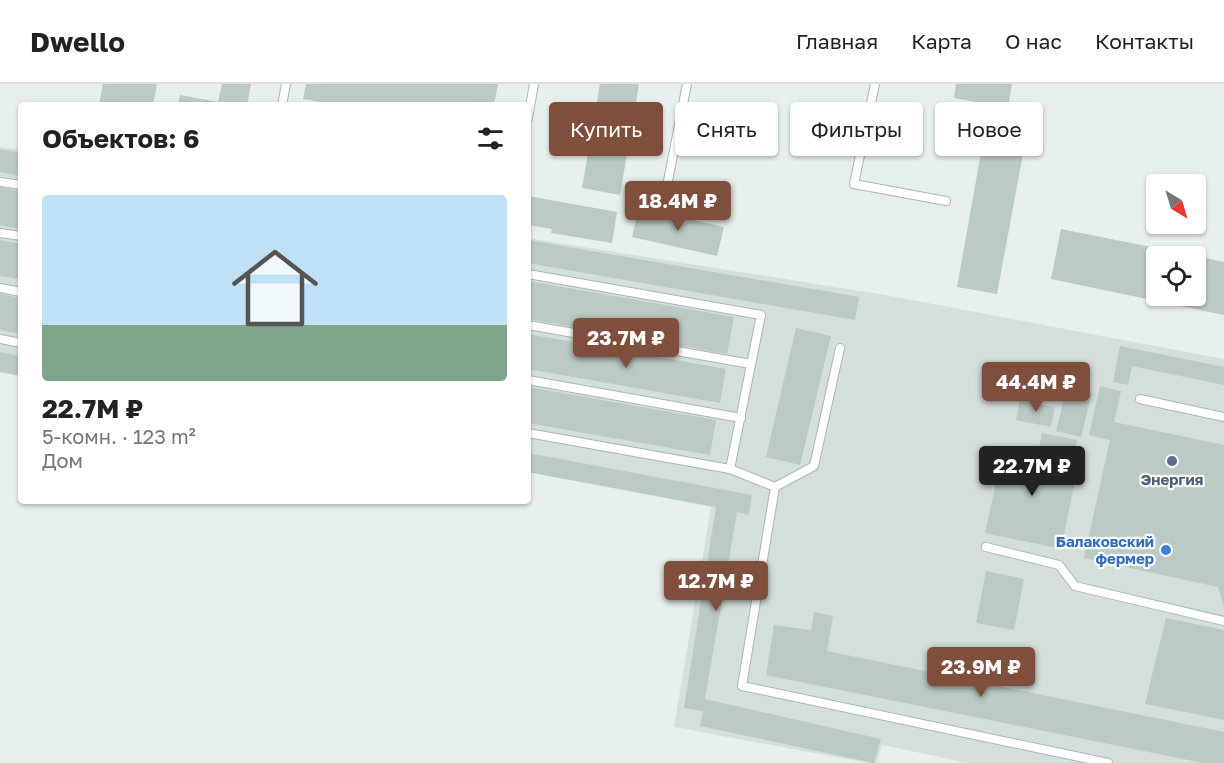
<!DOCTYPE html>
<html lang="ru">
<meta charset="utf-8">
<style>
:root{--surface:#fff;--page:#f2f2f2;--text:#222;--muted:#767676;--line:#e0e0e0;--accent:#804e3d}
body{margin:0;font-family:"Golos Text",sans-serif;background:var(--page);color:var(--text);height:100vh;display:flex;flex-direction:column;font-size:22px;white-space:nowrap}
*{box-sizing:border-box;margin:0}
p{font-size:20px;color:var(--muted)}
.icon{flex:none;width:33px;height:33px;fill:none;stroke:currentColor;stroke-width:2;stroke-linecap:round;stroke-linejoin:round}
.map{position:relative;flex:1;overflow:hidden}
.drawer{position:absolute;left:18px;top:18px;width:513px;height:402px;display:flex;flex-direction:column;background:var(--surface);border-radius:6px;box-shadow:0 2px 4px #0004}
.drawer>*{flex:none}
.top-card{position:absolute;left:549px;top:18px;width:570px;height:54px;display:flex;gap:12px}
.needle{width:39px;rotate:142deg}
.tools{position:absolute;left:1146px;top:90px;display:grid;gap:12px}
.tools a{display:grid;place-items:center;width:60px;height:60px;border-radius:6px;background:var(--surface);box-shadow:0 2px 4px #0004;font-size:30px}
.price{position:absolute;translate:-50% -51px;padding:0 14px;border-radius:6px;background:var(--accent);color:#fff;font-size:20px;line-height:39px;filter:drop-shadow(0 2px 3px #0008)}
.price::after{content:'';position:absolute;left:50%;top:36px;width:18px;height:14px;margin-left:-9px;background:inherit;clip-path:polygon(0 0,100% 0,50% 100%)}
.price.active{background:#222;color:#fff}
ul{padding:0;list-style:none}
li{display:grid;align-content:center;gap:12px;height:318px;padding:0 24px}
li span{display:grid;place-items:center;height:186px;border-radius:6px;color:#555}
li>.icon{margin-inline-start:auto}
span .icon{width:108px;height:108px;fill:#fffc;stroke-width:1}
li b{font-size:26px}
h2{display:flex;justify-content:space-between;align-items:center;height:72px;padding:0 24px;font-size:26px}
.chip{padding:0 21px;border-radius:6px;background:var(--surface);box-shadow:0 2px 4px #0004;font-size:21px;line-height:54px}
.chip.active{background:var(--accent);color:#fff}
header{display:flex;align-items:center;gap:36px;box-sizing:border-box;height:84px;padding:0 30px;background:var(--surface);border-bottom:2px solid var(--line)}
header strong{font-size:28px}
nav{display:flex;gap:33px;margin-inline-start:auto;font-size:21px}
.map>svg:first-child{display:block}
</style>
<header>
<strong>Dwello</strong>
<nav><a>Главная</a><a>Карта</a><a>О нас</a><a>Контакты</a></nav>
</header>
<div class="map">
<svg width="1224" height="679" viewBox="0 0 1224 679">
<rect width="100%" height="100%" fill="#e6efeb"/>
<g fill="#d4dfda">
<path d="M0 63 21 66V292L0 288Z"/>
<path d="M528 154 885 211 1224 275V679H969L882 661 876 679H868L674 643 711 423 528 388Z"/>
</g>
<g fill="#bbcac4">
<path d="M103 0H157L153 21H99Z"/>
<path d="M222 0H251L247 21H178L180 11 218 18Z"/>
<path d="M306 0H498L494 21H337L303 15Z"/>
<path d="M600 0H639L620 111 582 104Z"/>
<path d="M956 0H1012L1008 24 954 14Z"/>
<path d="M984 52 1025 59 997 210 957 203Z"/>
<path d="M0 65 21 69V92L0 88Z"/>
<path d="M0 103 21 107V145L0 141Z"/>
<path d="M528 112 617 128 612 159 551 149 552 145 528 141Z"/>
<path d="M639 124 724 143 717 172 632 153Z"/>
<path d="M1061 145 1191 171 1156 172V212H1196V172L1224 178V231L1051 195Z"/>
<path d="M0 156 21 160V195L0 192Z"/>
<path d="M528 156 859 213 855 236 528 179Z"/>
<path d="M528 197 734 233 727 270 528 235Z"/>
<path d="M0 210 21 214V250L0 246Z"/>
<path d="M796 244 831 252 800 381 766 373Z"/>
<path d="M528 250 726 285 720 319 528 285Z"/>
<path d="M1120 262 1224 283V301L1132 282 1128 301 1113 298Z"/>
<path d="M0 268 21 272V292L0 288Z"/>
<path d="M1100 302 1121 307 1114 338 1224 361V523L1218 503 1084 474 1110 356 1089 351Z"/>
<path d="M528 303 716 336 710 371 528 339Z"/>
<path d="M1067 303 1092 309 1081 353 1056 347Z"/>
<path d="M1020 316 1055 323 1051 343 1016 336Z"/>
<path d="M1042 349 1077 356 1074 371 1039 364Z"/>
<path d="M1004 362 1079 377 1061 465 985 449Z"/>
<path d="M528 369 752 411 749 431 737 428 705 615 881 655 874 679 700 642 703 627 684 624 716 423 528 388Z"/>
<path d="M986 487 1024 495 1014 546 976 539Z"/>
<path d="M814 528 833 532 827 567 1224 648V679H1203L766 591 774 541 811 546Z"/>
<path d="M1166 534 1224 546V636L1145 620Z"/>
</g>
<g fill="none" stroke-linecap="round" stroke-linejoin="round">
<defs>
<g id="lane">
<path d="M875 0 854 100 946 117"/>
<path d="M282 21 286 0"/>
<path d="M528 34 534 0"/>
<path d="M0 98 21 101"/>
<path d="M666 107 687 0"/>
<path d="M0 149 21 152"/>
<path d="M528 190 761 231 730 385"/>
<path d="M0 204 21 208"/>
<path d="M528 241 751 280"/>
<path d="M0 255 21 259"/>
<path d="M528 296 741 334"/>
<path d="M1140 315 1224 333"/>
<path d="M528 349 730 385 775 403 742 602 1108 679"/>
<path d="M775 403 814 382 840 264"/>
<path d="M986 463 1059 481 1075 502 1224 537"/>
</g>
</defs>
<use href="#lane" stroke="#a8b8b2" stroke-width="10"/>
<use href="#lane" stroke="#fff" stroke-width="8"/>
</g>
<circle fill="#5c6f8a" stroke="#f7fbf9" stroke-width="2" cx="1172" cy="377" r="6"/>
<circle fill="#3f7fe0" stroke="#f7fbf9" stroke-width="2" cx="1166" cy="466" r="6"/>
<g text-anchor="middle" dominant-baseline="central" stroke-width="4.5" stroke-linejoin="round" paint-order="stroke">
<g font-size="15" font-weight="bold" fill="#4e5e75" stroke="#f7fbf9">
<text x="1172" y="395">Энергия</text>
</g>
<g font-size="15" font-weight="bold" fill="#366cbe" stroke="#f7fbf9" text-anchor="end">
<text x="1154" y="457">Балаковский<tspan x="1154" dy="17">фермер</tspan></text>
</g>
</g>
</svg>
<div class="tools">
<a><svg class="needle" viewBox="-14 -14 28 28"><path d="M0-13l5 13h-10z" fill="#e53935"/><path d="M0 13l5-13h-10z" fill="#767676"/></svg></a>
<a><svg class="icon" aria-label="locate" viewBox="0 0 24 24"><circle cx="12" cy="12" r="6"/><path d="M12 2v4M12 18v4M2 12h4M18 12h4"/></svg></a>
</div>
<b class="price" style="left:678px;top:148px">18.4M ₽</b>
<b class="price" style="left:626px;top:285px">23.7M ₽</b>
<b class="price" style="left:1036px;top:329px">44.4M ₽</b>
<b class="price active" style="left:1032px;top:413px">22.7M ₽</b>
<b class="price" style="left:716px;top:528px">12.7M ₽</b>
<b class="price" style="left:981px;top:614px">23.9M ₽</b>
<div class="top-card">
<a class="chip active">Купить</a>
<a class="chip">Снять</a>
<a class="chip">Фильтры</a>
<a class="chip">Новое</a>
</div>
<section class="drawer">
<h2>Объектов: 6<svg class="icon" aria-label="filters" viewBox="0 0 24 24"><path d="M4 7h16M4 17h16"/><circle cx="9" cy="7" r="2"/><circle cx="15" cy="17" r="2"/></svg></h2>
<ul>
<li><span style="background:linear-gradient(#bfe0f5 70%,#7fa58c 0)"><svg class="icon" aria-label="home" viewBox="0 0 24 24"><path d="M3 11l9-7 9 7M6 9v11h12V9"/></svg></span><div><b>22.7M ₽</b><p>5-комн. · 123 m²</p><p>Дом</p></div></li>
</ul>
</section>
</div>
